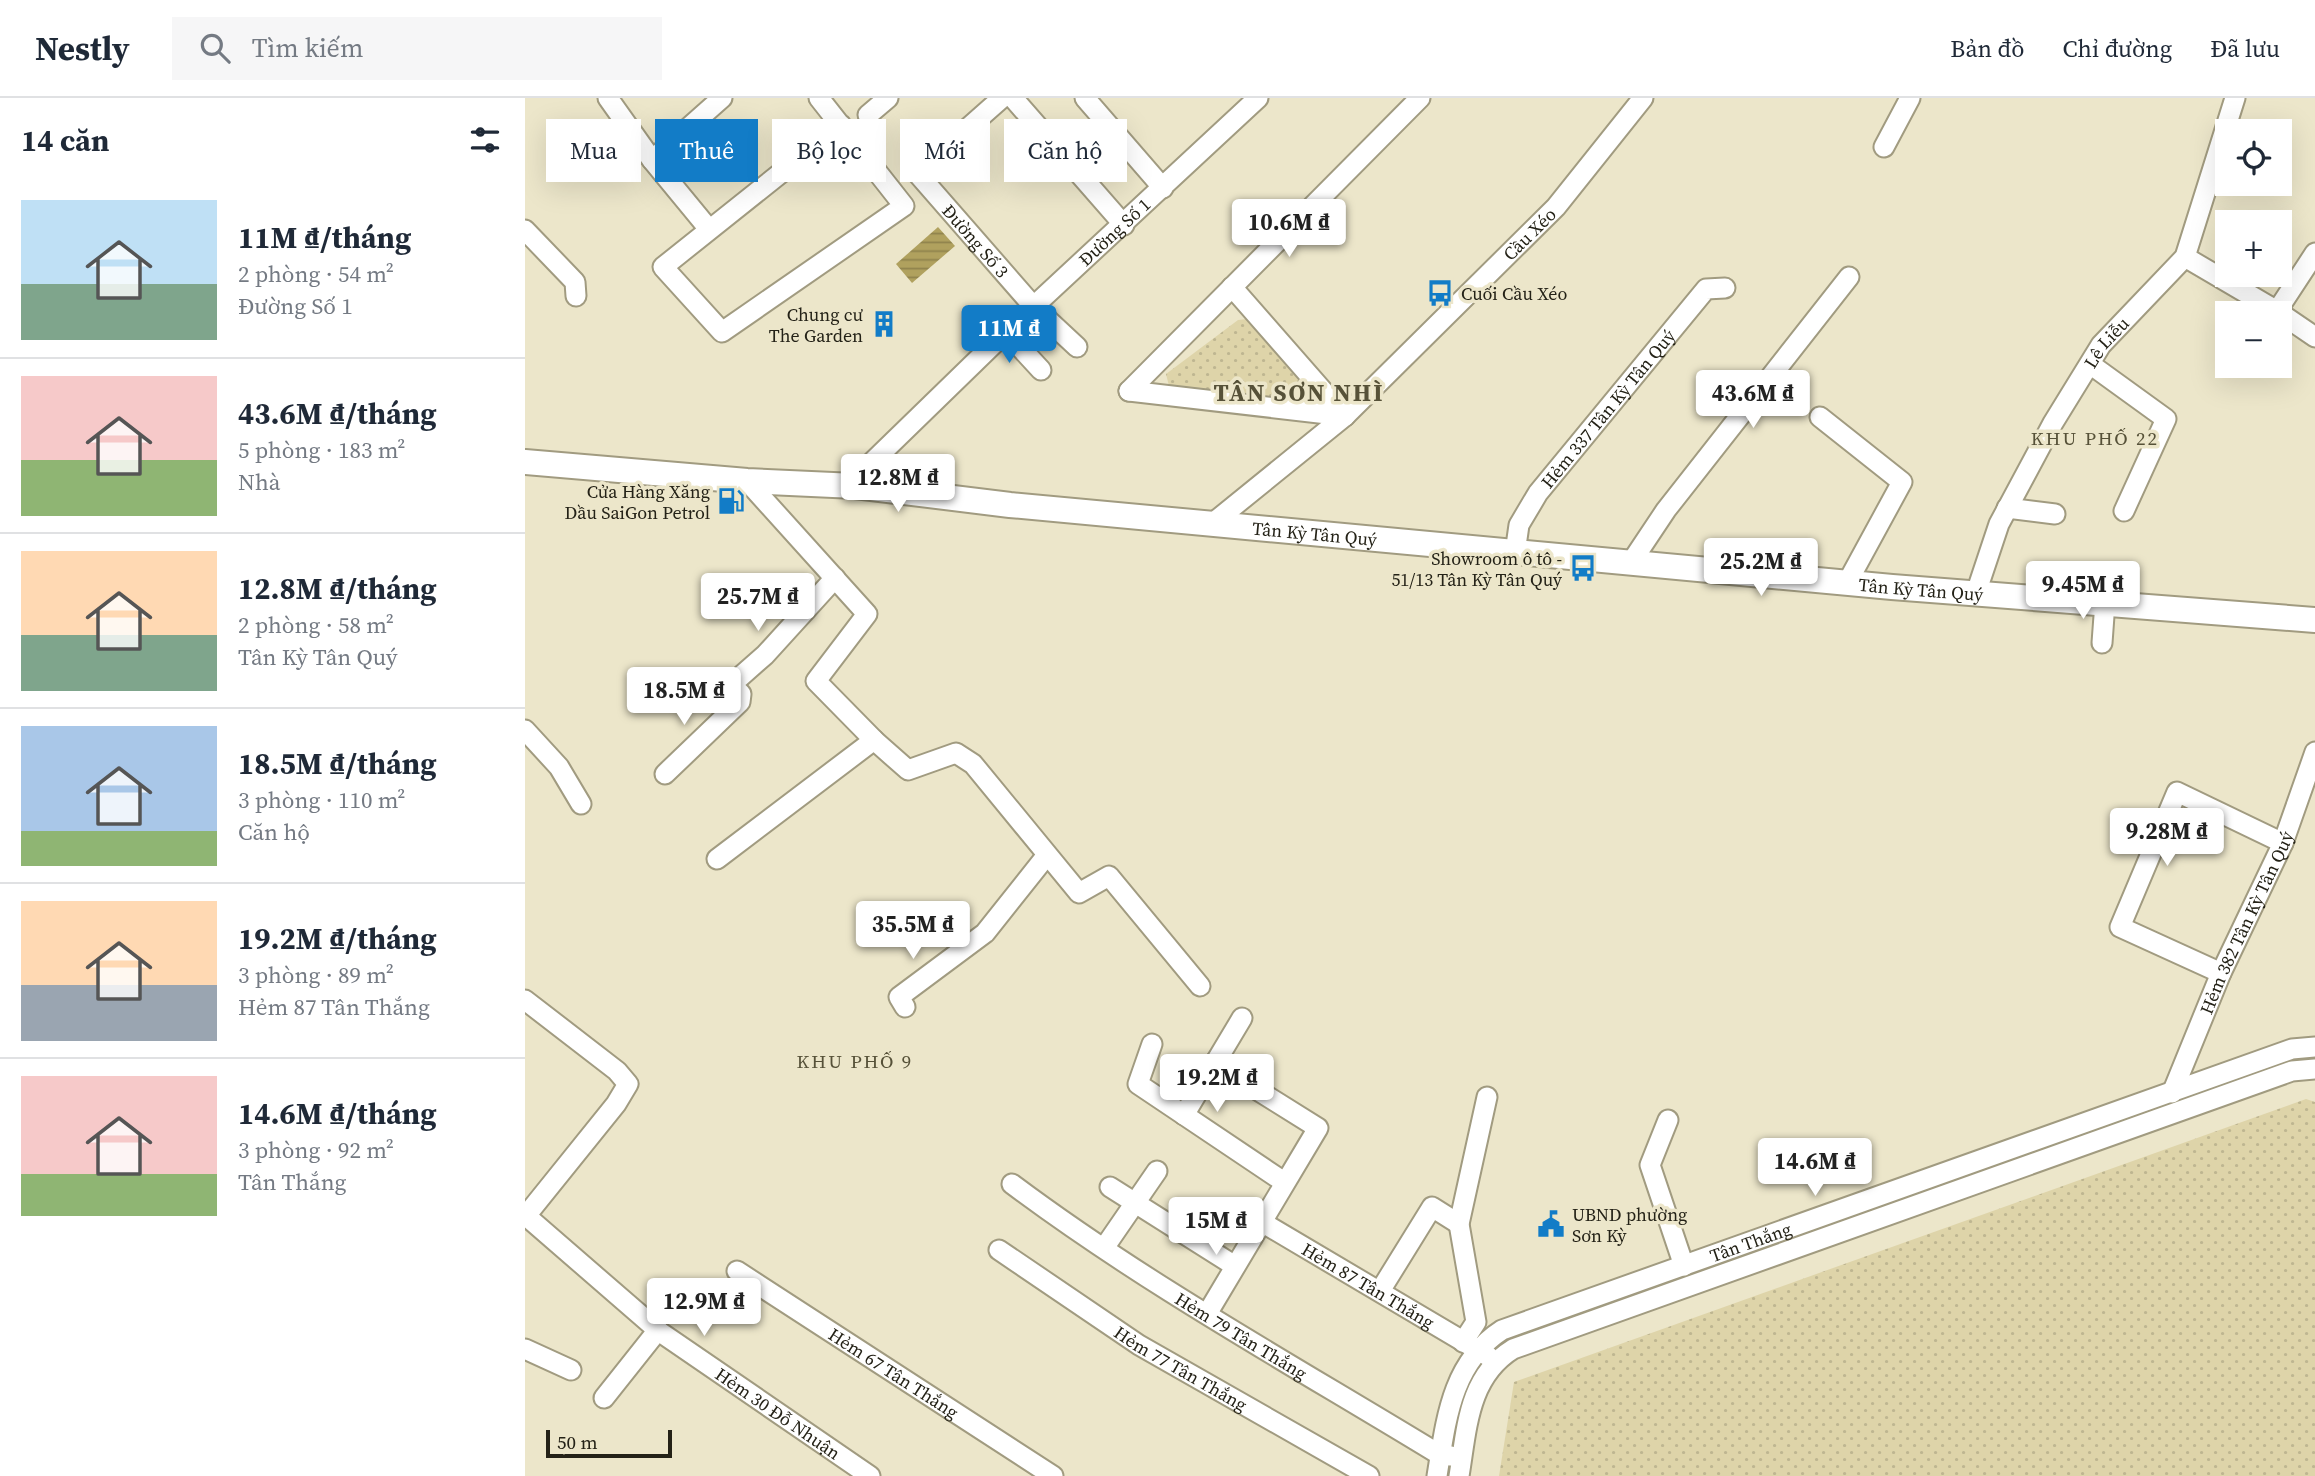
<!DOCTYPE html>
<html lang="vi">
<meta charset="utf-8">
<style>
:root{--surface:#fff;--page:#f6f6f7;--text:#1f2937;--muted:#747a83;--line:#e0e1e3;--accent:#127cc7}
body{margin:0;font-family:"Source Serif 4",serif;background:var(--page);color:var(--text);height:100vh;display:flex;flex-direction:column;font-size:26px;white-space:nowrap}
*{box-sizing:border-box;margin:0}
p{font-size:23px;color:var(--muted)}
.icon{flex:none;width:38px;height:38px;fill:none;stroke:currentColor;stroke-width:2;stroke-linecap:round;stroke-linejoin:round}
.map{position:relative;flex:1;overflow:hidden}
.panel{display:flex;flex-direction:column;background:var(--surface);width:525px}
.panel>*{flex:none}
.guide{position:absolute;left:21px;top:21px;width:665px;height:63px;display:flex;gap:14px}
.controls{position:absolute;left:1690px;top:21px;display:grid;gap:14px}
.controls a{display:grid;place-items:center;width:77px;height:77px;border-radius:0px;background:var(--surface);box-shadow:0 7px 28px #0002;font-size:35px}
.scale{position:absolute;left:21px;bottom:18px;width:126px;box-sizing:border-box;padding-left:7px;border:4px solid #242217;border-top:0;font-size:19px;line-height:24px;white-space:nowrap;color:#242217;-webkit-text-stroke:5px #ece6ca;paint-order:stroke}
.price{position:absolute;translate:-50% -60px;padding:0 16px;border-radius:7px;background:#fff;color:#222;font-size:23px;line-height:46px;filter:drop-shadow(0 2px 4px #0008)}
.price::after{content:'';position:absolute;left:50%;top:42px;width:21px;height:16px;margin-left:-10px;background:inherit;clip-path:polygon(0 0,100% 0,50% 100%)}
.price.current{background:var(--accent);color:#fff}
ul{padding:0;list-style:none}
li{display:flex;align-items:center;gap:21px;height:175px;padding:0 21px}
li+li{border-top:2px solid var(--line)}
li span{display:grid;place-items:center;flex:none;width:196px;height:140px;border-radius:0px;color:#555}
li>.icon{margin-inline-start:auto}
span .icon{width:84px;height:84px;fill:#fffc;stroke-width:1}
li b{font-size:30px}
h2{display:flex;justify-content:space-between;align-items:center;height:84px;padding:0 21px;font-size:30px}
.tag{padding:0 24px;border-radius:0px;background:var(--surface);box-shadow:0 7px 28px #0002;font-size:24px;line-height:63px}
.tag.current{background:var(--accent);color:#fff}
header{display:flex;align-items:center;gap:42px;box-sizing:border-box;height:98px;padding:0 35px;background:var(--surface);border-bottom:2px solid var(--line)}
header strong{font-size:33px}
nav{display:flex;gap:38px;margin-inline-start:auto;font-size:24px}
.search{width:490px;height:63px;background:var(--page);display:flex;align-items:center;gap:18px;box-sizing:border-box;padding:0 24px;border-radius:0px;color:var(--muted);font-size:26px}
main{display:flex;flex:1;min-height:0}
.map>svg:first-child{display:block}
</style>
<header>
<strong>Nestly</strong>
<div class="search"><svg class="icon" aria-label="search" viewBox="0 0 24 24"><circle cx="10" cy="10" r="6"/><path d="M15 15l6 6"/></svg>Tìm kiếm</div>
<nav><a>Bản đồ</a><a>Chỉ đường</a><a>Đã lưu</a></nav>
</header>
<main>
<section class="panel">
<h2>14 căn<svg class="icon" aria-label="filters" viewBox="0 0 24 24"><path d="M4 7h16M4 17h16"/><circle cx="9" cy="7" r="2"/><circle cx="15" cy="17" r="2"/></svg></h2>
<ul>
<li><span style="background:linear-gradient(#bfe0f5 60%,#7fa58c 0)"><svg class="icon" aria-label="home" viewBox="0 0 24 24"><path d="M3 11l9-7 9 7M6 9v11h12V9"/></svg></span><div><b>11M ₫/tháng</b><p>2 phòng · 54 m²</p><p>Đường Số 1</p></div></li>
<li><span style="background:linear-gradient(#f6c9c9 60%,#8fb573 0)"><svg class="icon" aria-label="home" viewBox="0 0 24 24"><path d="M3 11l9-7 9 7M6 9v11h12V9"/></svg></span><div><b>43.6M ₫/tháng</b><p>5 phòng · 183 m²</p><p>Nhà</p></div></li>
<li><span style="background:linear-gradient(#ffd9b3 60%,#7fa58c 0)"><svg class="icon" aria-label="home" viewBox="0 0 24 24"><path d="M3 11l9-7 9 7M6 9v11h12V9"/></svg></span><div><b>12.8M ₫/tháng</b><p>2 phòng · 58 m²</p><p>Tân Kỳ Tân Quý</p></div></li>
<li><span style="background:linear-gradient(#a9c7e8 75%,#8fb573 0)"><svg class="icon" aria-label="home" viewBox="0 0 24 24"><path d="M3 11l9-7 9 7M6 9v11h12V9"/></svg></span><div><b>18.5M ₫/tháng</b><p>3 phòng · 110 m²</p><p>Căn hộ</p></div></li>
<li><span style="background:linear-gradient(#ffd9b3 60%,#9aa5b1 0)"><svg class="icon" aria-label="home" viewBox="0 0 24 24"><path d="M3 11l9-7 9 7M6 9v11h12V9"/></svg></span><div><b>19.2M ₫/tháng</b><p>3 phòng · 89 m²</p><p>Hẻm 87 Tân Thắng</p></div></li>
<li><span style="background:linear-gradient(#f6c9c9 70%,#8fb573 0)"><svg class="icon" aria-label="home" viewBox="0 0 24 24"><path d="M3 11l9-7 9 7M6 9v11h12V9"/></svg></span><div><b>14.6M ₫/tháng</b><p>3 phòng · 92 m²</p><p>Tân Thắng</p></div></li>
</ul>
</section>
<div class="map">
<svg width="1790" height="1378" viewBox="0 0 1790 1378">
<defs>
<pattern id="grass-dots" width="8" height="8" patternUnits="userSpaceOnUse" patternTransform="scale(1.75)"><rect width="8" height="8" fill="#ded4a9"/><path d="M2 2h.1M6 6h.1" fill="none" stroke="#beb691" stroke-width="1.8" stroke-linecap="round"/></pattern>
<pattern id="water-rules" width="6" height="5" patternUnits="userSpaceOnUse" patternTransform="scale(1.75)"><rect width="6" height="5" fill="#b0a15e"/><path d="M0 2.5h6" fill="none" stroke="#8f834d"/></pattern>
</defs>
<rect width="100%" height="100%" fill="#ece6ca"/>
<g fill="url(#grass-dots)">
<path d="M731 220 790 298 786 307 644 288 641 276 713 222Z"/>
<path d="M1781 1001 1790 1004V1378H974L989 1284Z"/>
</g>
<path fill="url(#water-rules)" d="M413 129 430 148 387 185 371 166Z"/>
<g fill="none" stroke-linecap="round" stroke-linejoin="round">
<defs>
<g id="minor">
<path d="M83 0 127 62 183 130"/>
<path d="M294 0 379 108 197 234 138 169 316 27"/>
<path id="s1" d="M477 0 392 75 509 209 552 249"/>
<path d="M488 0 599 127"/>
<path d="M560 0 638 90"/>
<path d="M343 17 363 0"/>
<path d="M1359 49 1385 0"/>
<path d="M127 62 197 0"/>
<path d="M0 132 50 184 51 198"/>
<path d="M1660 159 1752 213 1790 239"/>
<path d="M707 189 820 318"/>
<path d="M1752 213 1790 155"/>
<path d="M481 234 516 272"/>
<path d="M1565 266 1641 321 1599 413"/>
<path d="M604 293 895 0"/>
<path d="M604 293 820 318"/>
<path d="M1295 319 1377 384 1322 485"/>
<path d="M222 383 342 516 291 583 349 642 383 672 431 655 448 666 554 795 584 778 675 888"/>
<path id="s2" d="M330 388 338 373 481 234 733 0"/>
<path d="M1482 410 1530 416"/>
<path id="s3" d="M688 425 820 318 1031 109 1118 0"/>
<path id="s4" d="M990 455 994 427 1013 395 1181 191 1200 190"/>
<path d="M1105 466 1141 412 1324 179"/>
<path id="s5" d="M1451 495 1474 426 1528 325 1576 247 1660 159 1710 0"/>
<path d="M1577 545 1580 504"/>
<path d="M170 602 190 587 215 579 240 557 310 480"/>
<path d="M0 632 34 669 56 706"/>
<path d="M140 676 215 604 216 596 204 584"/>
<path d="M192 761 349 642"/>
<path d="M1696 875 1595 829 1652 694 1758 745"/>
<path d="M0 902 92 973 103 986 91 1006 0 1119"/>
<path d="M380 909 374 899 460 835 522 757"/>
<path d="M627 946 613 986 759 1084"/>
<path id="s6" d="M1647 995 1696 875 1758 745 1790 654"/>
<path d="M659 1017 717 920"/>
<path d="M1143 1022 1125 1067 1159 1168"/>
<path id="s7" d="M487 1086C622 1187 771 1269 915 1357L926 1358"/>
<path d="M585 1089 710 1168"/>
<path id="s8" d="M0 1117 135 1234 345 1378"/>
<path id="s9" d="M735 1123 963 1258"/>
<path d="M579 1150 632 1073"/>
<path id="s10" d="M474 1152 614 1247 844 1378"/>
<path id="s11" d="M212 1173 528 1378"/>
<path d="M855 1193 907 1109 934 1126"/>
<path d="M682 1216 793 1030 689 965"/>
<path d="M938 1244 951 1224 934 1126 962 999"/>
<path d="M0 1251 46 1272"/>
<path d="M79 1300 133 1232"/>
<path id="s12" d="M912 1378C921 1323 926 1265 977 1232L1767 951 1790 949"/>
<path d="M934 1378C942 1330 943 1279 988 1251L1767 973 1790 971"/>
</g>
<g id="major">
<path id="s13" d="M0 364 222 383 330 388 485 407 1367 489 1790 522"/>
</g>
</defs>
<use href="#minor" stroke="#a19b80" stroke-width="23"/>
<use href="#major" stroke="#a19b80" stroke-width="28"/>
<use href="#minor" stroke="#fff" stroke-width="19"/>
<use href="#major" stroke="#fff" stroke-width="24"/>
</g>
<defs>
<symbol id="bus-bare" viewBox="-9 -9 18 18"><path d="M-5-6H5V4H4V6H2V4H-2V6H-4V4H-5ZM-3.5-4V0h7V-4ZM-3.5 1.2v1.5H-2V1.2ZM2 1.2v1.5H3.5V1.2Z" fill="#127cc7" stroke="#ece6ca" stroke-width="2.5" paint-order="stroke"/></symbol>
<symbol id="building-bare" viewBox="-9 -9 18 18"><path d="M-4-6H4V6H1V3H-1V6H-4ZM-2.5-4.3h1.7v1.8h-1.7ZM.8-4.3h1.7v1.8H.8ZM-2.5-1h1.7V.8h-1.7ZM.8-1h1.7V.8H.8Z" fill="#127cc7" stroke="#ece6ca" stroke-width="2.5" paint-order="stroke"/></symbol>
<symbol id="fuel-bare" viewBox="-9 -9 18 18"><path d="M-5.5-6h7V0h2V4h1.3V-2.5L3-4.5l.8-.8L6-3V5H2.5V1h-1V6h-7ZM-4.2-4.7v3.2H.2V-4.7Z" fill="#127cc7" stroke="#ece6ca" stroke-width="2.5" paint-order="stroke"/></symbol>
<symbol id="civic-bare" viewBox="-9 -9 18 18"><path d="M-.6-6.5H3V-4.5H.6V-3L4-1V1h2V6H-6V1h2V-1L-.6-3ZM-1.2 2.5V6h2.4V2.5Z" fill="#127cc7" stroke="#ece6ca" stroke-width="2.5" paint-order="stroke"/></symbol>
</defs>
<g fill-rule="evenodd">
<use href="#bus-bare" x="896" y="176" width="38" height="38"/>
<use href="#building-bare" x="340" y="207" width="38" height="38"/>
<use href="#fuel-bare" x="187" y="384" width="38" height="38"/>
<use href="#bus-bare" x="1039" y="451" width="38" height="38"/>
<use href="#civic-bare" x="1007" y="1107" width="38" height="38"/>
</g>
<g text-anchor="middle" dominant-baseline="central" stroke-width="7" stroke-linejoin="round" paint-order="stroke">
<g font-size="18" fill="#242217" stroke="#ece6ca">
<text stroke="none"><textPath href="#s2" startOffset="364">Đường Số 1</textPath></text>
<text stroke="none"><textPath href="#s3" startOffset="429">Cầu Xéo</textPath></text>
<text stroke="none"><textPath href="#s1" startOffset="203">Đường Số 3</textPath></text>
<text stroke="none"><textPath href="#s5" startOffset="284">Lê Liễu</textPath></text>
<text stroke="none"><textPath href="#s4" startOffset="175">Hẻm 337 Tân Kỳ Tân Quý</textPath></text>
<text stroke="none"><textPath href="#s13" startOffset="793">Tân Kỳ Tân Quý</textPath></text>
<text stroke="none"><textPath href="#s13" startOffset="1402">Tân Kỳ Tân Quý</textPath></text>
<text stroke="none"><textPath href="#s6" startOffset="186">Hẻm 382 Tân Kỳ Tân Quý</textPath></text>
<text stroke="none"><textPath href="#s12" startOffset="429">Tân Thắng</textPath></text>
<text stroke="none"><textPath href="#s9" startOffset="126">Hẻm 87 Tân Thắng</textPath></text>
<text stroke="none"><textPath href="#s7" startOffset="275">Hẻm 79 Tân Thắng</textPath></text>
<text stroke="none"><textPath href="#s10" startOffset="217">Hẻm 77 Tân Thắng</textPath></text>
<text stroke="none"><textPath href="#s11" startOffset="187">Hẻm 67 Tân Thắng</textPath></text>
<text stroke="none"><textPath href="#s8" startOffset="322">Hẻm 30 Đỗ Nhuận</textPath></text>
</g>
<g font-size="18" fill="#242217" stroke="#ece6ca" text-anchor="end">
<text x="936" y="195" text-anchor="start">Cuối Cầu Xéo</text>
<text x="338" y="216">Chung cư<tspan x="338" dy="21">The Garden</tspan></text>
<text x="185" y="393">Cửa Hàng Xăng<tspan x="185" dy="21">Dầu SaiGon Petrol</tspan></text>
<text x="1037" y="460">Showroom ô tô -<tspan x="1037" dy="21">51/13 Tân Kỳ Tân Quý</tspan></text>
<text x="1047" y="1116" text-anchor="start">UBND phường<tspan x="1047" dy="21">Sơn Kỳ</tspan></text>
</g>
<g font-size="19" letter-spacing="2" fill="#565138" stroke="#ece6ca">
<text x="1570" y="340">KHU PHỐ 22</text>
<text x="330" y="963">KHU PHỐ 9</text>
</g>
<g font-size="24" font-weight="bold" letter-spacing="2" fill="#565138" stroke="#ece6ca">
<text x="774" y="294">TÂN SƠN NHÌ</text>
</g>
</g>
</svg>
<div class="controls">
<a><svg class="icon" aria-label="locate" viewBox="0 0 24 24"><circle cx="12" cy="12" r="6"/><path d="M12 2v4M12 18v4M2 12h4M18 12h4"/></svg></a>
<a>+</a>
<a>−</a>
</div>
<div class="scale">50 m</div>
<b class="price" style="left:764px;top:161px">10.6M ₫</b>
<b class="price current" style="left:484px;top:267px">11M ₫</b>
<b class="price" style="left:1228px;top:332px">43.6M ₫</b>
<b class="price" style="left:373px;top:416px">12.8M ₫</b>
<b class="price" style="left:1236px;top:500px">25.2M ₫</b>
<b class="price" style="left:1558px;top:523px">9.45M ₫</b>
<b class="price" style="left:233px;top:535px">25.7M ₫</b>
<b class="price" style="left:159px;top:629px">18.5M ₫</b>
<b class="price" style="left:1642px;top:770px">9.28M ₫</b>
<b class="price" style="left:388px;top:863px">35.5M ₫</b>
<b class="price" style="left:692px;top:1016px">19.2M ₫</b>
<b class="price" style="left:1290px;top:1100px">14.6M ₫</b>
<b class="price" style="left:691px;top:1159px">15M ₫</b>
<b class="price" style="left:179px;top:1240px">12.9M ₫</b>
<div class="guide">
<a class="tag">Mua</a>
<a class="tag current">Thuê</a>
<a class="tag">Bộ lọc</a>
<a class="tag">Mới</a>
<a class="tag">Căn hộ</a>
</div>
</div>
</main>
